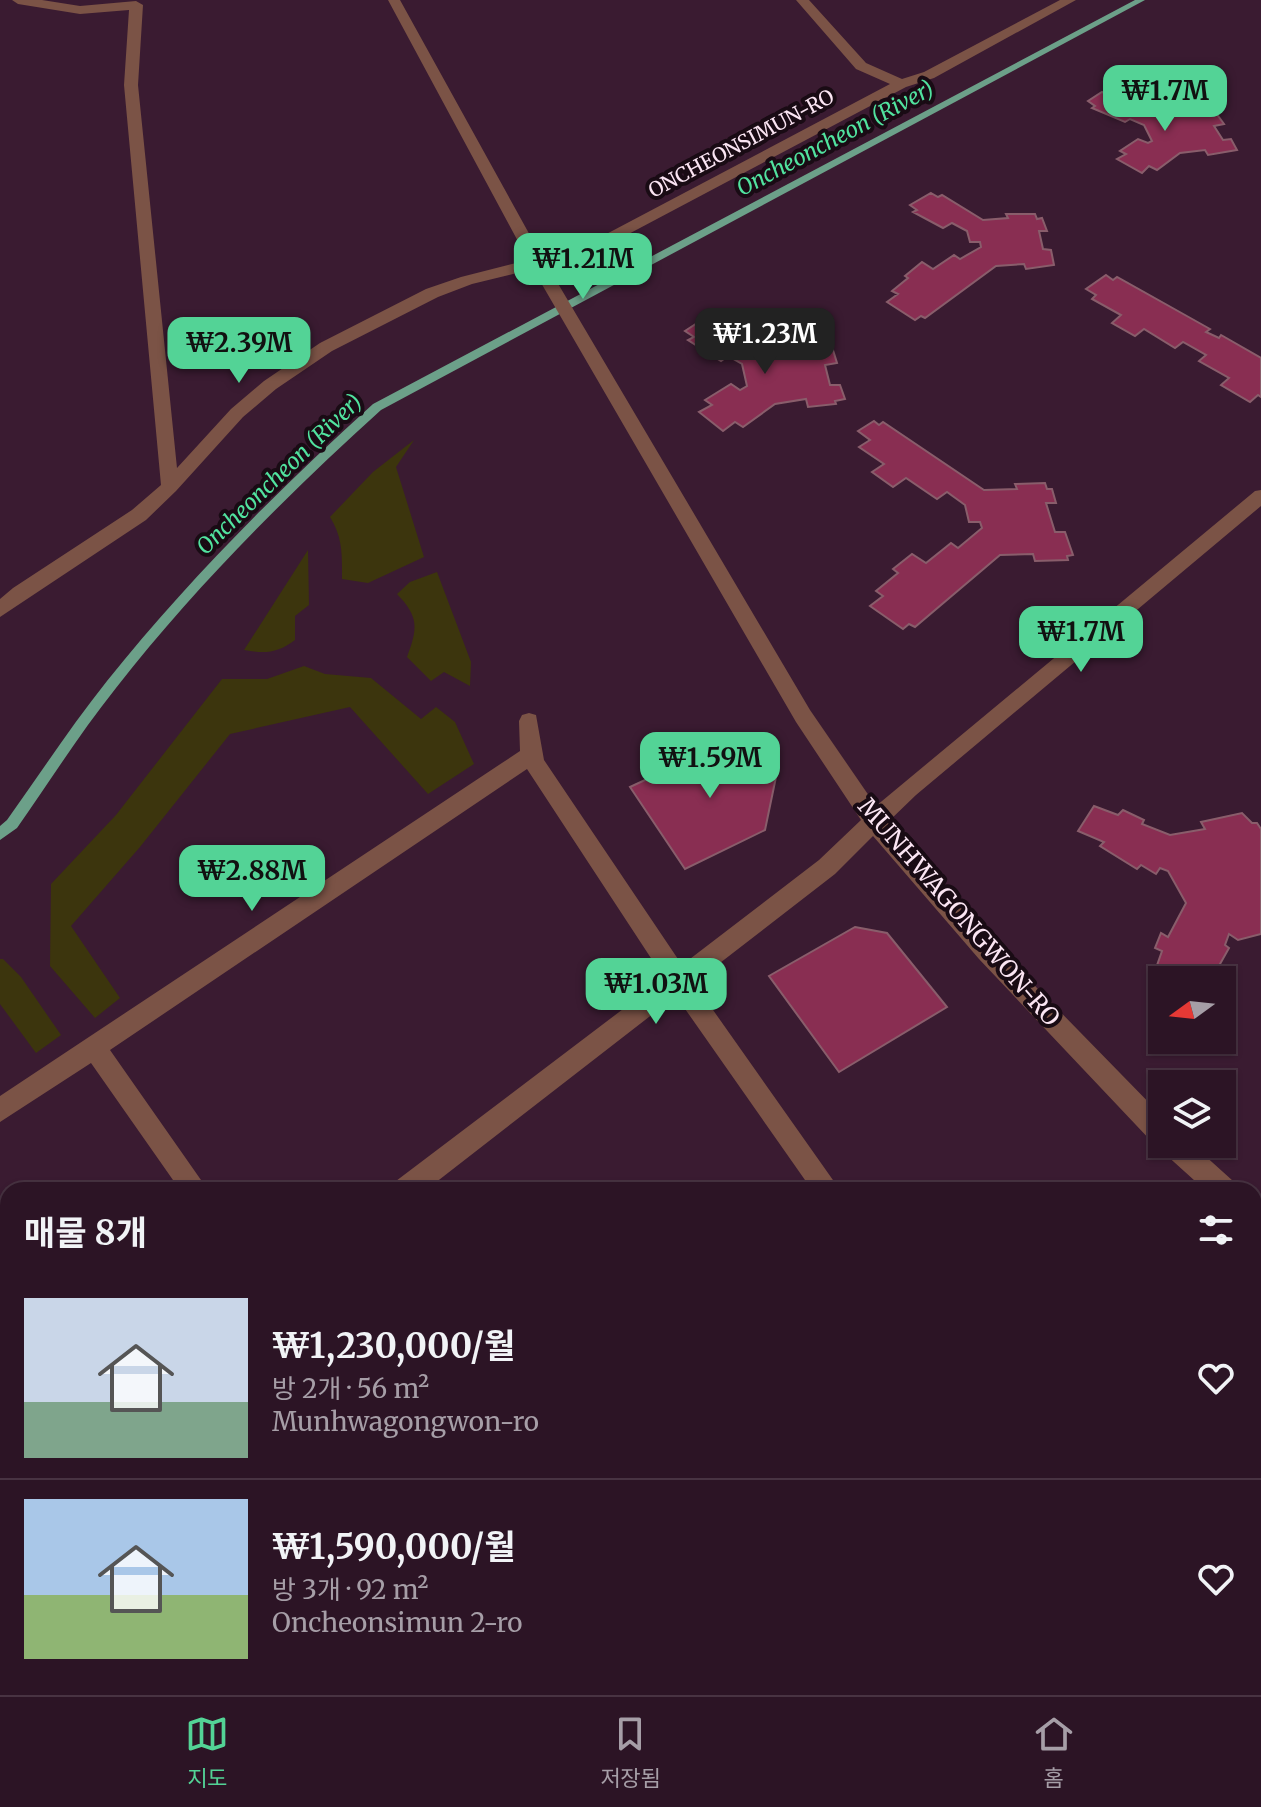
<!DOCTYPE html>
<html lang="ko">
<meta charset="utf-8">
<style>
:root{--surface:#2c1425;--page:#382132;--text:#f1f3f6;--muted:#a69ea7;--line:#483342;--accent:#53d396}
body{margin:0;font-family:Merriweather,"Noto Sans KR",serif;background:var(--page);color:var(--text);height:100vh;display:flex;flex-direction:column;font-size:30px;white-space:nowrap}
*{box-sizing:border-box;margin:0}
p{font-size:26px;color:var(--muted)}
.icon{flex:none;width:44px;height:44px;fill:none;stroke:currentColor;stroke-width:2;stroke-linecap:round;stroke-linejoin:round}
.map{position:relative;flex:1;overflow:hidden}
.sheet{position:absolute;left:0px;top:1182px;width:1262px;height:514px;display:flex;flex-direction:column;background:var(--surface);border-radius:24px 24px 0 0;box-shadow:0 2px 6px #0004,0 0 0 2px var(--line)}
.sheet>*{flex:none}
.needle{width:52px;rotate:255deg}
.fabs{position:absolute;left:1148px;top:966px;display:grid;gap:16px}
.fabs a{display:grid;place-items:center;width:88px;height:88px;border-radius:0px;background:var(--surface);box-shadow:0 2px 6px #0004,0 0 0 2px var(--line);font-size:40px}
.price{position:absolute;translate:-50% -68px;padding:0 18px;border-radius:16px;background:var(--accent);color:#111;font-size:26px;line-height:52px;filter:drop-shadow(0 2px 4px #0008)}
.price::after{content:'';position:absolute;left:50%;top:48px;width:24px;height:18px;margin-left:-12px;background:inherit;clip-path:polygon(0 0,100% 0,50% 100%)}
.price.active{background:#222;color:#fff}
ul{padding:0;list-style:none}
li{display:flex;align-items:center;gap:24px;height:200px;padding:0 24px}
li+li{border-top:2px solid var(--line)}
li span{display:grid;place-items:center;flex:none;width:224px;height:160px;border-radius:0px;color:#555}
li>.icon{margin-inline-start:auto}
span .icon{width:96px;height:96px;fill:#fffc;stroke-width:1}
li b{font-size:34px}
h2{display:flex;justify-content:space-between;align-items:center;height:96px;padding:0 24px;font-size:34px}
.tab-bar{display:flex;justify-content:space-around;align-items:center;height:112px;border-top:2px solid var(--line);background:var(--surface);font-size:22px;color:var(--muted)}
.tab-bar a{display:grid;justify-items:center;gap:4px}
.tab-bar .active{color:var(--accent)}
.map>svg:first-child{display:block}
</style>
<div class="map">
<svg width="1261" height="1695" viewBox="0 0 1261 1695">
<rect width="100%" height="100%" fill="#3a1b31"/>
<g fill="#3c350d">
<path d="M414 440 396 467 424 557 368 583 342 579C342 555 343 538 330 517L373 472Z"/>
<path d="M308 550 309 605 295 616V640C278 653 265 654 244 650Z"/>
<path d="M437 572 471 662 470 686 444 672 431 681 407 657C418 628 419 617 397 594L410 582Z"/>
<path d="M304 666 325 674 371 678 421 719 436 707 455 722 474 764 428 794 350 707 230 734 140 847 71 926 120 998 95 1018 50 966 51 884 116 815 222 679H267Z"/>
<path d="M0 959H3L21 977 61 1035 36 1053 0 1004Z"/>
</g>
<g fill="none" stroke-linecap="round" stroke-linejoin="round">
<path fill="#6ca089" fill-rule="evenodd" d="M1135 0H1145L381 410C286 496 195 587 116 688 80 733 50 781 17 828L0 840V826L7 820C40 774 71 726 107 681 187 581 278 490 373 404Z"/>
</g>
<g fill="#892e52" stroke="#895d6b" stroke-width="2">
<path d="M1102 92 1157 116 1206 110 1208 114 1216 113 1224 124 1214 126 1223 140 1231 139 1237 150 1208 155 1205 150 1180 153 1157 170 1149 166 1142 173 1117 159 1126 154 1120 151 1138 139 1148 143 1152 141 1144 125 1130 119 1125 122 1092 108 1095 106 1088 101Z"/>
<path d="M931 193 938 197 942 195 983 220 1008 218 1006 214H1035L1037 219 1042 218 1047 231H1039L1043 249 1051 250 1054 265 1026 269 1024 264 996 266 925 318 921 316 915 320 887 302 898 294 892 291 908 278 905 276 922 262 933 269 954 255 960 259 981 247 980 242H970L967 231 952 223 943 228 913 212 917 210 910 205Z"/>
<path d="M1106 275 1113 280 1117 277 1210 329 1206 332 1219 338 1221 335 1261 358V397L1258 395 1250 402 1221 385 1229 378 1199 361 1206 355 1183 342 1175 348 1144 329 1135 336 1112 323 1121 315 1092 299 1096 295 1086 289Z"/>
<path d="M705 318 713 323 717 321 762 352 792 350 790 345 821 343 822 349 832 347 837 363 825 365 830 385H840L845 399 835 401 836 404 808 407 806 399 775 404 743 427 735 422 723 431 699 412 712 405 705 400 731 384 740 390 747 386 742 364 728 356 721 361 688 340 694 337 685 331Z"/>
<path d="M874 421 879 425 883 422 984 490 1017 489 1015 484 1045 483 1047 489H1052L1056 503H1046L1055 532H1065L1073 555 1067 556 1068 560 1035 561 1033 554 1000 555 915 627 909 624 903 629 870 606 883 596 876 591 898 573 893 569 912 554 926 563 951 543 958 548 982 528 980 522H969L965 505 947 492 937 499 906 478 893 487 872 472 884 464 859 447 870 440 858 431Z"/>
<path d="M744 734 776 777 765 830 685 869 630 787Z"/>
<path d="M1094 806 1118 815 1123 810 1144 820 1142 824 1170 835 1205 829 1201 822 1242 813 1252 823H1257L1261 829V934L1238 940 1229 934 1225 945 1229 948 1211 980H1175L1155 971 1162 951 1155 948 1161 933 1168 937 1186 903 1168 871 1160 868 1156 874 1141 865 1137 869 1100 846 1104 842 1078 831Z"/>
<path d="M855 927 887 933 947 1007 839 1072 769 976Z"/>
<path d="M1254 1347 1261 1354V1580L1254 1572Z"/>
</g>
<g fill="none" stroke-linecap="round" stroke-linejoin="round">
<g fill="#7b5346" fill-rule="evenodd">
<path d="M12 0H42L80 6 136 1 143 5 138 85 177 468 231 409 264 381 320 343 426 289 461 277 528 260 388 0H400L542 257 578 249 890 84 856 69 796 0H809L866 63 902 79 924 72 1060 0H1076L934 78 906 87 589 255 547 265 810 710 876 806 1255 491 1261 490V506L916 795 888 822 995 945 1162 1116V1144H1192L1233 1181 1237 1190H1205L1164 1153 1161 1146 1153 1143 979 959 873 836 835 874 694 983 840 1190H812L676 996 426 1190H392L396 1181 664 978 527 769 110 1050 208 1190H180L91 1063 0 1122V1096L520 751 519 721 522 715 529 713 536 715 544 760 682 965 819 860 861 820 796 722 533 269 472 284 438 297 332 351 276 389 243 417 176 491 146 520 0 617V599L13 588 132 510 161 485 124 85 129 10 80 14 18 4Z"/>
<path d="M1254 1205 1261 1208V1237L1254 1234Z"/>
<path d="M8 1488V1519L0 1523V1491Z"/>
<path d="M533 1688H566L569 1695H535Z"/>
<path d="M944 1688H979L977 1695H941Z"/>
</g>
</g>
<g text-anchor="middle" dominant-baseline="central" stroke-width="8" stroke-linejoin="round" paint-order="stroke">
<g font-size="20" fill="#fbe5f3" stroke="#190b14">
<text transform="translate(741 143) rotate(-28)">ONCHEONSIMUN-RO</text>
</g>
<g font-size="22" font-style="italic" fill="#51e39f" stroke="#190b14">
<text transform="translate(835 138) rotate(-28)">Oncheoncheon (River)</text>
<text transform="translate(279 474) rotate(-44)">Oncheoncheon (River)</text>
</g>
<g font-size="24" fill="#fbe5f3" stroke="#190b14">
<text transform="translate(959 912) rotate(49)">MUNHWAGONGWON-RO</text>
</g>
</g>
</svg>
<div class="fabs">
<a><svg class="needle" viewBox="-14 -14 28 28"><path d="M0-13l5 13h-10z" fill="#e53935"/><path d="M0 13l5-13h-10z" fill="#a69ea7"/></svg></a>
<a><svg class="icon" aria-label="layers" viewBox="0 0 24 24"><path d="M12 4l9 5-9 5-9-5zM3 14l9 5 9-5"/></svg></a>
</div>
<b class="price" style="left:1165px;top:133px">₩1.7M</b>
<b class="price" style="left:583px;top:301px">₩1.21M</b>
<b class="price active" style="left:765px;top:376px">₩1.23M</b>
<b class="price" style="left:239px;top:385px">₩2.39M</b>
<b class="price" style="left:1081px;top:674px">₩1.7M</b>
<b class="price" style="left:710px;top:800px">₩1.59M</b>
<b class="price" style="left:252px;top:913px">₩2.88M</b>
<b class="price" style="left:656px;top:1026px">₩1.03M</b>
<section class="sheet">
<h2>매물 8개<svg class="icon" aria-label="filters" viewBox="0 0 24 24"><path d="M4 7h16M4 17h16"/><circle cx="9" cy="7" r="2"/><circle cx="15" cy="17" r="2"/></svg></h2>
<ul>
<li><span style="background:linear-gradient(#c9d6e8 65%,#7fa58c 0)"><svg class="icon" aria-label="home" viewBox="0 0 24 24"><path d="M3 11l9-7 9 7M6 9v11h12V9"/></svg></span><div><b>₩1,230,000/월</b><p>방 2개 · 56 m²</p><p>Munhwagongwon-ro</p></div><svg class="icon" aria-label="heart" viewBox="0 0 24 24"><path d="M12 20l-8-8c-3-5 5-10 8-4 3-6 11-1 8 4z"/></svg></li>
<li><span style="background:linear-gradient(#a9c7e8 60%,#8fb573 0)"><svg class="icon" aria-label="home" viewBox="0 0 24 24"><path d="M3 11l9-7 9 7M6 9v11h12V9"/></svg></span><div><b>₩1,590,000/월</b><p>방 3개 · 92 m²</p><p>Oncheonsimun 2-ro</p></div><svg class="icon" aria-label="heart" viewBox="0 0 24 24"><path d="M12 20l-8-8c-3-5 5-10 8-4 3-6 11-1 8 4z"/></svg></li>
</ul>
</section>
</div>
<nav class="tab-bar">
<a class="active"><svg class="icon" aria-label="map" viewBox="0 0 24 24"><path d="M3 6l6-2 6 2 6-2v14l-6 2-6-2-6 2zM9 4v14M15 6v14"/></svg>지도</a>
<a><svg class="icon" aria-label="saved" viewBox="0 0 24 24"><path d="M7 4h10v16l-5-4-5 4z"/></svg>저장됨</a>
<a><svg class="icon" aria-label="home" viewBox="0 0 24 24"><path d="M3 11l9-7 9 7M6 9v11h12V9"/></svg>홈</a>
</nav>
